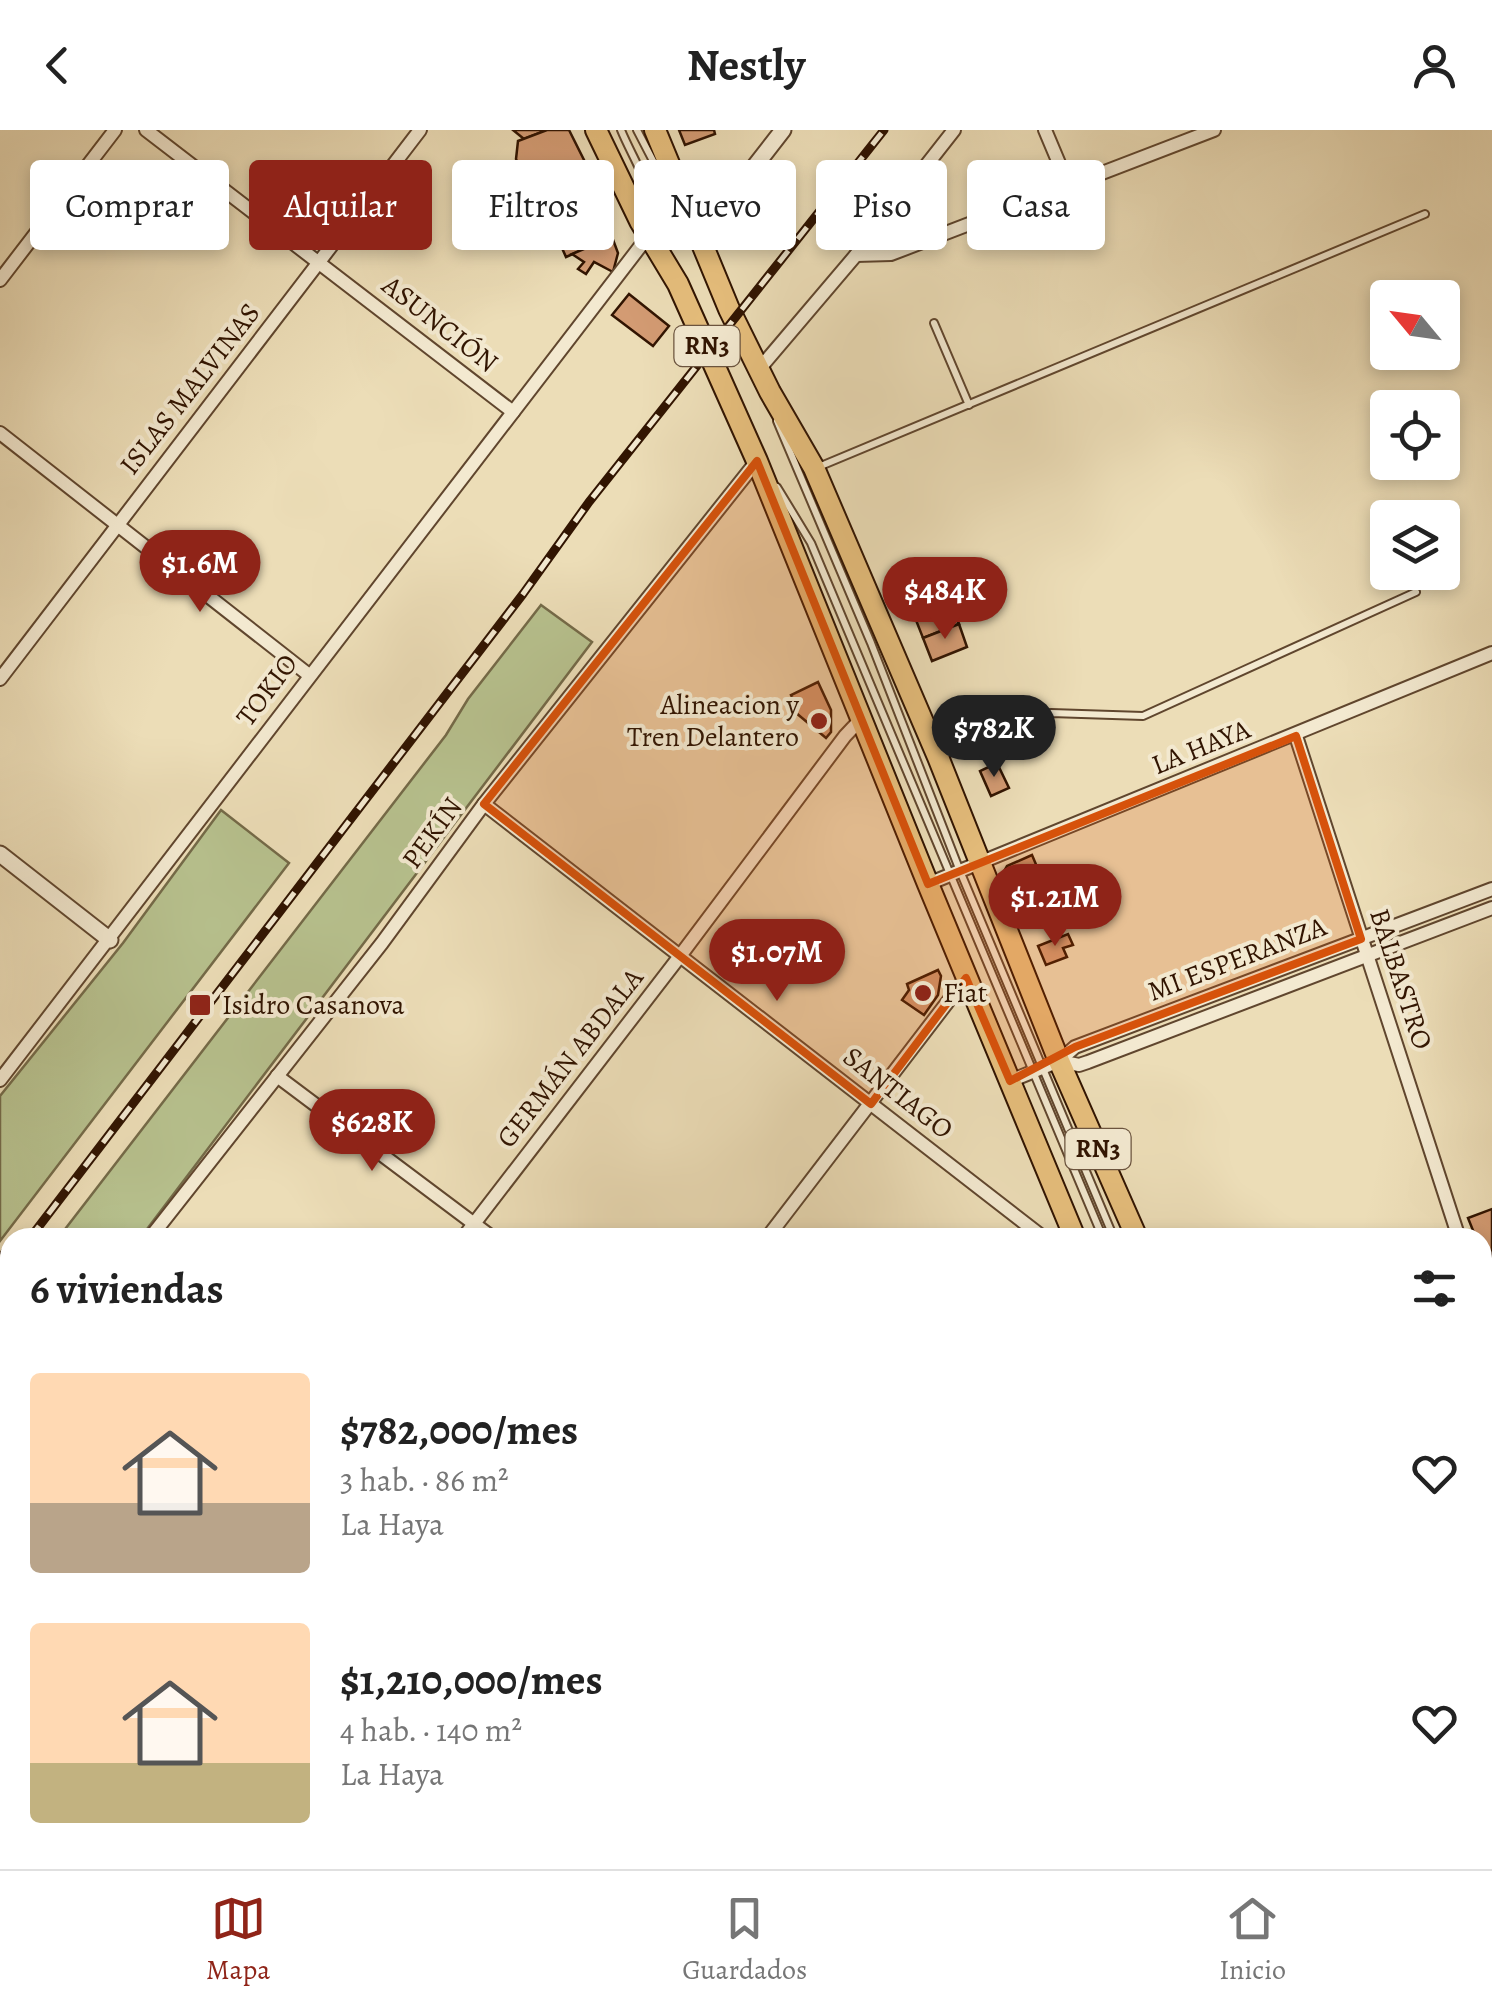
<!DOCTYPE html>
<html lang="es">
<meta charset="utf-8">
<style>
:root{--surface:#fff;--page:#f2f2f2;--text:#222;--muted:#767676;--line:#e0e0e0;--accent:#8f2418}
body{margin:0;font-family:Alegreya,serif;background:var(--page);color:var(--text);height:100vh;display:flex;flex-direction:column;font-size:38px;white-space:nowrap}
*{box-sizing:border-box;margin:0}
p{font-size:32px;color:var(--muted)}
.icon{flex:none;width:55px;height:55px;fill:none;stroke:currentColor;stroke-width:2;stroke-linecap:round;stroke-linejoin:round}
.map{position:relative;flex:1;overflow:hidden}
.panel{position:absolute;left:0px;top:1098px;width:1492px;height:642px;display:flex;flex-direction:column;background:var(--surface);border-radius:30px 30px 0 0;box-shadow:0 5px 15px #0003}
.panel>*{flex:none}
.banner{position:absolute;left:30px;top:30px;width:1432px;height:90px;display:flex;gap:20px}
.needle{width:65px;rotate:299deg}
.buttons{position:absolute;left:1370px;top:150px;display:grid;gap:20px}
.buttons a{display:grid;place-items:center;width:90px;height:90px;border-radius:10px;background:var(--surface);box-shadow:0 5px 15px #0003;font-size:50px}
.price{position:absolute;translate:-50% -85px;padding:0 22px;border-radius:35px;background:var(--accent);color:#fff;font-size:32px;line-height:65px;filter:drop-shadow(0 2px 5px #0008)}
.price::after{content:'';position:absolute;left:50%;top:60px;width:30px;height:22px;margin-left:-15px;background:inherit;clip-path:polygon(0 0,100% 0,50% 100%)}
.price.current{background:#222;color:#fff}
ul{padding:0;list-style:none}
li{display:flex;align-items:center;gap:30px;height:250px;padding:0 30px}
li span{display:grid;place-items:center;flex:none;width:280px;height:200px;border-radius:10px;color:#555}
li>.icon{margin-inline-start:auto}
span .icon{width:120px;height:120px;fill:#fffc;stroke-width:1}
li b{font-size:42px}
h2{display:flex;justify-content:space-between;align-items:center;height:120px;padding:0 30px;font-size:42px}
.pill{padding:0 35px;border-radius:10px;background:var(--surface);box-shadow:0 5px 15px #0003;font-size:35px;line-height:90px}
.pill.current{background:var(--accent);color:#fff}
header{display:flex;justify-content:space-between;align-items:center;height:130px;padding:0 30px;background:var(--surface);font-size:45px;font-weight:700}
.menu{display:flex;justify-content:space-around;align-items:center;height:140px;border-top:2px solid var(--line);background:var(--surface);font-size:28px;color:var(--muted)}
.menu a{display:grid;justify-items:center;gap:5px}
.menu .current{color:var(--accent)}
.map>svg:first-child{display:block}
</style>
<header><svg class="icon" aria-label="back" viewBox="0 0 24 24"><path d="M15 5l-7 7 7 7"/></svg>Nestly<svg class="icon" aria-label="person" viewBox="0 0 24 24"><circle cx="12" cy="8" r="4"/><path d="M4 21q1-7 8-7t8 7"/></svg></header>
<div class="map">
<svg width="1492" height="1739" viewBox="0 0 1492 1739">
<rect width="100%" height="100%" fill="#ecddb7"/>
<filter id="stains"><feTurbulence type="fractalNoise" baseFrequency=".002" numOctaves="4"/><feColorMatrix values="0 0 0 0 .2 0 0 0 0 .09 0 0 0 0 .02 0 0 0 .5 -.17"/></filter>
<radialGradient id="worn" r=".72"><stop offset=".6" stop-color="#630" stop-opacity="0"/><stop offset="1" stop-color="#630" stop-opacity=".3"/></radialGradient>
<g fill="#b7c18e" stroke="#746a48" stroke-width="2.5">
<path d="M541 475 592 512 141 1107H59L446 605 468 569Z"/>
<path d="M221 680 289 733 0 1111V966L123 813Z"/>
<path d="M10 1171V1279L0 1292V1184Z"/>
</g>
<g fill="#d39b73" stroke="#311401" stroke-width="2.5">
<path d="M513 0H547L524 9Z"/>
<path d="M547 0H569L593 48 535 73 516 29 518 11Z"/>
<path d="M679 0H714L715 4 685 15Z"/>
<path d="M589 50 596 69 574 77 571 70 562 74 558 63Z"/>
<path d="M596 69 604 88 574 100 566 80Z"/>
<path d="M604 88 612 107 566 127 557 107Z"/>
<path d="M612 107 618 123 613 142 594 132 586 144 578 139 584 132 572 124Z"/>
<path d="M629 164 669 196 653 216 612 185Z"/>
<path d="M947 466 959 494 923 508 912 480Z"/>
<path d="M959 494 967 517 932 531 923 508Z"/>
<path d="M818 552 831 580V602L826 608 789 577 794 571 791 565Z"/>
<path d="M997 633 1009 658 991 666 980 641Z"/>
<path d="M1032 725 1046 758 1014 772 1002 745 1007 736Z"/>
<path d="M1046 758 1058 780 1025 794 1014 772Z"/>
<path d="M1068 804 1073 815 1063 818 1067 827 1046 835 1038 816Z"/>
<path d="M938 840 941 846 938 865 924 885 902 870 909 860 907 854Z"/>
<path d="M1492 1079V1136L1487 1138 1482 1126V1108H1476L1468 1088Z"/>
</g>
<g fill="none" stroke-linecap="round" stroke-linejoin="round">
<defs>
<g id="service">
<path d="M621 0C633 30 661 69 651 101"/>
<path d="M637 0 678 79"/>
<path d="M934 193 969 275"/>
<path d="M777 291 871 513 960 741 1114 1108"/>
<path d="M816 338 1425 84"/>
<path d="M777 357 811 413 1103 1108"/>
<path d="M943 625 1051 583 1143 586 1416 462"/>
<path d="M1334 1730 1337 1739"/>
<path d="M1344 1730 1348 1739"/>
</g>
<g id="minor">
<path d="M146 0 513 282"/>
<path d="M1045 0 1069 57"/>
<path d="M856 125 891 124 1214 0"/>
<path d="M0 150 115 0"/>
<path d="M760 238 856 125 954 0"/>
<path d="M0 303 309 545"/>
<path d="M0 549 420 0"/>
<path d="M1296 606 1459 1108"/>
<path d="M484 674 1044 1108"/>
<path d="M928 754 1492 523"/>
<path d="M1059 931 1079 935 1088 932 1492 778"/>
<path d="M277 946 493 1108"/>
<path d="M0 950 649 105"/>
<path d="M1010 951 1059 931 1075 917 1492 759"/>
<path d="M150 1108 382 813 484 674 757 331"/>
<path d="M463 1108 680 826 845 606 862 588"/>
<path d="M767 1108 966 848"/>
<path d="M0 1304 10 1291"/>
<path d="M1482 1329 1492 1326"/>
<path d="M1482 1526 1492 1523"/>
<path d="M0 1560 10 1568"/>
<path d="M0 1697 10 1684"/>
<path d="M217 1730 228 1739"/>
<path d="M277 1739 284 1730"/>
<path d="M583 1739 589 1730"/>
</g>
<g id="tertiary">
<path d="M698 109 783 0"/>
<path d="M0 724 110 810"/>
<path d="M1278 1730 1281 1739"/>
<path d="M1430 1730 1435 1739"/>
</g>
<g id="secondary">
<path d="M1482 1149 1492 1146"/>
<path d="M0 1659 10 1655"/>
</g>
<g id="trunk">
<path d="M596 0 640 91 678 154 757 331 928 754 1075 1108"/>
<path d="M655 0 729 179 770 262 814 338 938 627 1059 931 1137 1108"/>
<path d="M1319 1730 1322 1739"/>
<path d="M1371 1730 1374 1739"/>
</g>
</defs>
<use href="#service" stroke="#60462e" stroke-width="10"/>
<use href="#minor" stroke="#60462e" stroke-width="16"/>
<use href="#tertiary" stroke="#60462e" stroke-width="19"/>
<use href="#secondary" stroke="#311401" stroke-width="21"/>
<use href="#trunk" stroke="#311401" stroke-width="24"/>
<use href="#service" stroke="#f3e9d0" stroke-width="6"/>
<use href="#minor" stroke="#f3e9d0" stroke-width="12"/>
<use href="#tertiary" stroke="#f3e9d0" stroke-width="15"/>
<use href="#secondary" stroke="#f3e9d0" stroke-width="18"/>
<use href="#trunk" stroke="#e6be7c" stroke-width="20"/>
<defs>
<g id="rail">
<path d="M30 1108 523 464 589 372 884 0"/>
<path d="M0 1129 10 1116"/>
</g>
</defs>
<use href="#rail" stroke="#311401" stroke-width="9"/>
<use href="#rail" stroke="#f3e9d0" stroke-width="5" stroke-dasharray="15" stroke-linecap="butt"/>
</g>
<path fill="#d6520b" fill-opacity="0.2" stroke="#d6520b" stroke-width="8" stroke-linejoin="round" d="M757 331 928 754 1296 606 1361 809 1075 917 1010 951 966 848 871 974 484 674Z"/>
<g fill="#8f2418" stroke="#f3e9d0" stroke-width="4">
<circle cx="819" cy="591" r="10"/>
<circle cx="923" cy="863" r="10"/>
<rect x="188" y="863" width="24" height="24" rx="5"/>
</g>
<g text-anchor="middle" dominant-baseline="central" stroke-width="8" stroke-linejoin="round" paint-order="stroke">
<g fill="#f3e9d0" stroke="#6b543f" stroke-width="2.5">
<rect x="674.5" y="196" width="65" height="40" rx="8"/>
<rect x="1065.5" y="999" width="65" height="40" rx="8"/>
</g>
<g font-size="25" font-weight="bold" fill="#311401">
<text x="707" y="216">RN3</text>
<text x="1098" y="1019">RN3</text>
</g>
<g font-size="28" fill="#311401" stroke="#f3e9d0">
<text transform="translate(440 194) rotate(38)">ASUNCIÓN</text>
<text transform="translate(190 259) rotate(-52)">ISLAS MALVINAS</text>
<text transform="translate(267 560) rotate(-53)">TOKIO</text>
<text transform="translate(1201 617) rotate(-22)">LA HAYA</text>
<text transform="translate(432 703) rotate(-54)">PEKÍN</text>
<text transform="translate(1237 829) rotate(-21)">MI ESPERANZA</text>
<text transform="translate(1401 849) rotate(72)">BALBASTRO</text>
<text transform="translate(570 928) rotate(-52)">GERMÁN ABDALA</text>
<text transform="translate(898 963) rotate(38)">SANTIAGO</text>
</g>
<g font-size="28" fill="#311401" stroke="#f3e9d0" text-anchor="start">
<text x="799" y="575" text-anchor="end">Alineacion y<tspan x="799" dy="32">Tren Delantero</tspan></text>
<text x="943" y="863">Fiat</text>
<text x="222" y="875">Isidro Casanova</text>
</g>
</g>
<rect width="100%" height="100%" filter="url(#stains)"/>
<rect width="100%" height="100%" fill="url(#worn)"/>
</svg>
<div class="buttons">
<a><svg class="needle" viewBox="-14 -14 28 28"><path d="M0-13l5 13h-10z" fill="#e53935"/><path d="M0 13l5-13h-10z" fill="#767676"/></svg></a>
<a><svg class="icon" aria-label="locate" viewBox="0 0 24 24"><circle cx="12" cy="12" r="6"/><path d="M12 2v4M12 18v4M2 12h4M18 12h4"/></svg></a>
<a><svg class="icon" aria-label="layers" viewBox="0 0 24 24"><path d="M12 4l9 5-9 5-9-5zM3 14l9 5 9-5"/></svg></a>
</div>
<b class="price" style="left:200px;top:485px">$1.6M</b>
<b class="price" style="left:945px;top:512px">$484K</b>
<b class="price current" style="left:994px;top:650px">$782K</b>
<b class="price" style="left:1055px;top:819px">$1.21M</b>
<b class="price" style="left:777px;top:874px">$1.07M</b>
<b class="price" style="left:372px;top:1044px">$628K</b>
<div class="banner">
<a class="pill">Comprar</a>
<a class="pill current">Alquilar</a>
<a class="pill">Filtros</a>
<a class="pill">Nuevo</a>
<a class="pill">Piso</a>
<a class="pill">Casa</a>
</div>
<section class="panel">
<h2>6 viviendas<svg class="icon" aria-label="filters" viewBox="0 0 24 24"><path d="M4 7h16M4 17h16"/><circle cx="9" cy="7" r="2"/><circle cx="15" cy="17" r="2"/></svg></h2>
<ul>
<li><span style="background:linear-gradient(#ffd9b3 65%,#b9a48a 0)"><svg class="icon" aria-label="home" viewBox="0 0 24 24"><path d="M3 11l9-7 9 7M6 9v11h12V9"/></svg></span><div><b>$782,000/mes</b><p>3 hab. · 86 m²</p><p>La Haya</p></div><svg class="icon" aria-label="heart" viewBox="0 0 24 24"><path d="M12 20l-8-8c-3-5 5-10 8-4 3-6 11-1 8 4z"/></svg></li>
<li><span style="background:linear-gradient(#ffd9b3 70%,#c2b280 0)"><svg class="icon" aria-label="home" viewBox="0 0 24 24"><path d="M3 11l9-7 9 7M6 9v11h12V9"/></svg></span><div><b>$1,210,000/mes</b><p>4 hab. · 140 m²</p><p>La Haya</p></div><svg class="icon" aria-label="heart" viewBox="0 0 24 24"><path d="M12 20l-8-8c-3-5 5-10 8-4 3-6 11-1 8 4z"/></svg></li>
</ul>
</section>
</div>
<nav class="menu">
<a class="current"><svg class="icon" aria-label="map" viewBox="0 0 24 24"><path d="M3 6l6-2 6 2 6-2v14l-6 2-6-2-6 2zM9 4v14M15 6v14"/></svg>Mapa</a>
<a><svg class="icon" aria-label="saved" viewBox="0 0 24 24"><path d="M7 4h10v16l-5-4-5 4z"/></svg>Guardados</a>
<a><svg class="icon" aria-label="home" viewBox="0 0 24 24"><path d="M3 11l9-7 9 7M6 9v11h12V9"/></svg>Inicio</a>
</nav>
